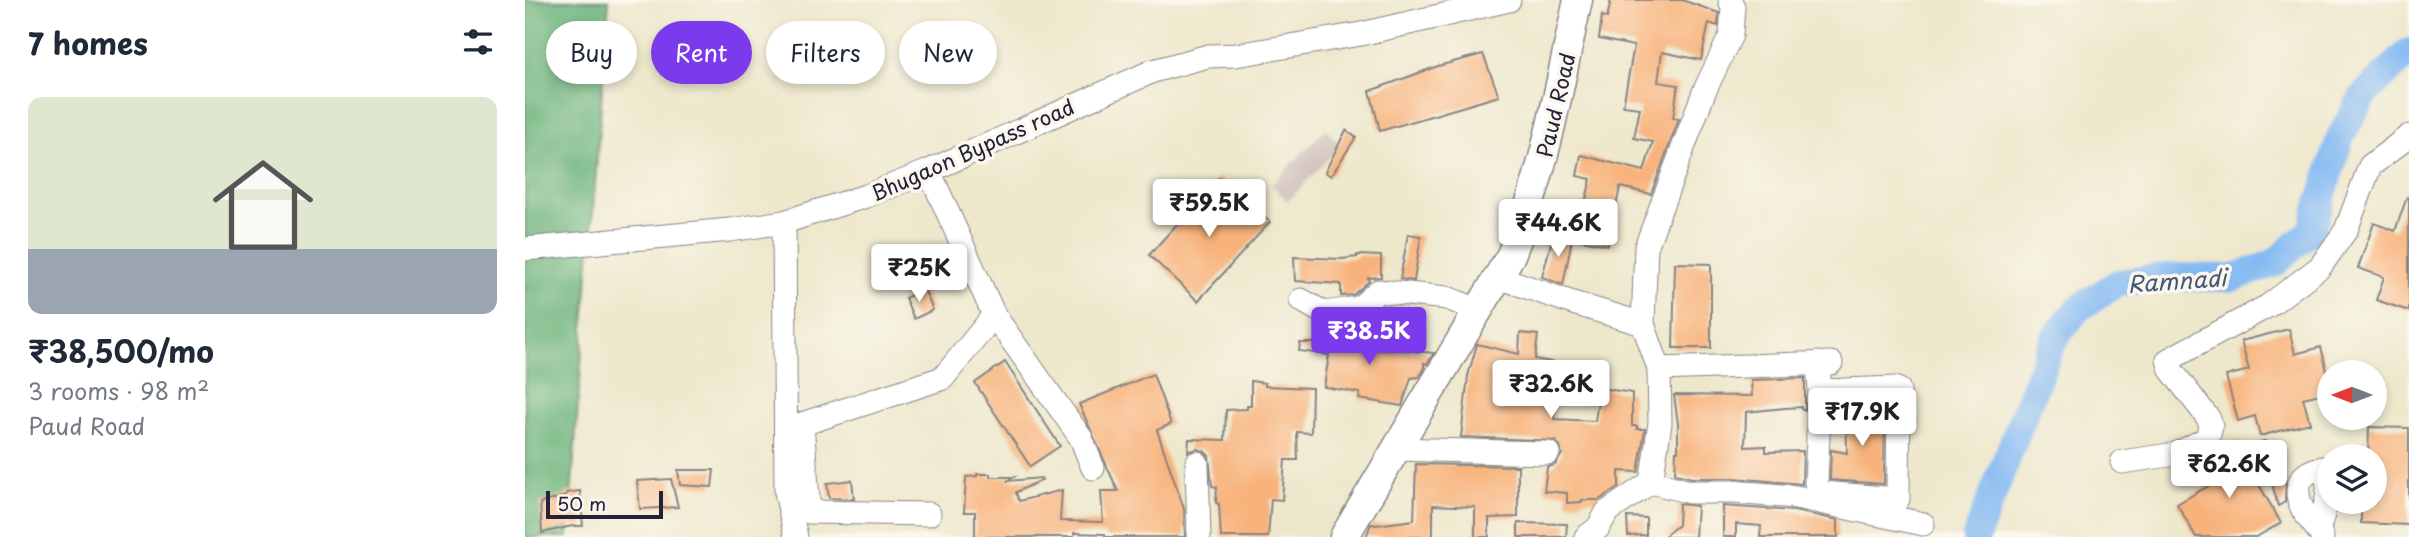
<!DOCTYPE html>
<meta charset="utf-8">
<style>
:root{--surface:#fff;--page:#f2f2f3;--text:#1f2937;--muted:#747a83;--line:#e0e1e3;--accent:#7c3aed}
body{margin:0;font-family:"Playpen Sans",sans-serif;background:var(--page);color:var(--text);height:100vh;display:flex;flex-direction:column;font-size:26px;white-space:nowrap}
*{box-sizing:border-box;margin:0}
p{font-size:23px;color:var(--muted)}
.icon{flex:none;width:38px;height:38px;fill:none;stroke:currentColor;stroke-width:2;stroke-linecap:round;stroke-linejoin:round}
.map{position:relative;flex:1;overflow:hidden}
.panel{display:flex;flex-direction:column;background:var(--surface);width:525px}
.panel>*{flex:none}
.guide{position:absolute;left:21px;top:21px;width:665px;height:63px;display:flex;gap:14px}
.needle{width:46px;rotate:270deg}
.tools{position:absolute;left:1792px;top:360px;display:grid;gap:14px}
.tools a{display:grid;place-items:center;width:70px;height:70px;border-radius:50%;background:var(--surface);box-shadow:0 4px 10px #0003;font-size:35px}
.scale{position:absolute;left:21px;bottom:18px;width:117px;box-sizing:border-box;padding-left:7px;border:4px solid #22223b;border-top:0;font-size:19px;line-height:24px;white-space:nowrap;color:#22223b;-webkit-text-stroke:5px #fbf7ec;paint-order:stroke}
.price{position:absolute;translate:-50% -60px;padding:0 16px;border-radius:7px;background:#fff;color:#222;font-size:23px;line-height:46px;filter:drop-shadow(0 2px 4px #0008)}
.price::after{content:'';position:absolute;left:50%;top:42px;width:21px;height:16px;margin-left:-10px;background:inherit;clip-path:polygon(0 0,100% 0,50% 100%)}
.price.on{background:var(--accent);color:#fff}
ul{padding:0;list-style:none}
li{display:grid;align-content:center;gap:14px;height:371px;padding:0 28px}
li+li{border-top:2px solid var(--line)}
li span{display:grid;place-items:center;height:217px;border-radius:14px;color:#555}
li>.icon{margin-inline-start:auto}
span .icon{width:126px;height:126px;fill:#fffc;stroke-width:1}
li b{font-size:30px}
h2{display:flex;justify-content:space-between;align-items:center;height:84px;padding:0 28px;font-size:30px}
.tag{padding:0 24px;border-radius:32px;background:var(--surface);box-shadow:0 4px 10px #0003;font-size:24px;line-height:63px}
.tag.on{background:var(--accent);color:#fff}
main{display:flex;flex:1;min-height:0}
.map>svg:first-child{display:block}
</style>
<main>
<section class="panel">
<h2>7 homes<svg class="icon" aria-label="filters" viewBox="0 0 24 24"><path d="M4 7h16M4 17h16"/><circle cx="9" cy="7" r="2"/><circle cx="15" cy="17" r="2"/></svg></h2>
<ul>
<li><span style="background:linear-gradient(#dfe7d0 70%,#9aa5b1 0)"><svg class="icon" aria-label="home" viewBox="0 0 24 24"><path d="M3 11l9-7 9 7M6 9v11h12V9"/></svg></span><div><b>₹38,500/mo</b><p>3 rooms · 98 m²</p><p>Paud Road</p></div></li>
</ul>
</section>
<div class="map">
<svg width="1884" height="537" viewBox="0 0 1884 537">
<rect width="100%" height="100%" fill="#fbf7ec"/>
<filter id="ink" filterUnits="userSpaceOnUse"><feTurbulence type="fractalNoise" baseFrequency=".0143" numOctaves="2"/><feDisplacementMap in="SourceGraphic" scale="14" xChannelSelector="R" yChannelSelector="G"/><feConvolveMatrix kernelMatrix="1 2 1 2 8 2 1 2 1" color-interpolation-filters="sRGB"/></filter>
<filter id="wash" filterUnits="userSpaceOnUse"><feTurbulence type="fractalNoise" baseFrequency=".00686" numOctaves="4" result="noise"/><feDisplacementMap in="SourceGraphic" scale="28" xChannelSelector="R" yChannelSelector="G"/><feGaussianBlur stdDeviation="1.57" result="paint"/><feColorMatrix in="noise" values="0 0 0 0 0 0 0 0 0 0 0 0 0 0 0 0 0 1.4 0 .05"/><feComposite in="paint" operator="in"/></filter>
<g filter="url(#wash)">
<rect width="100%" height="100%" fill="#ede7cb"/>
<path fill="#cfc0ba" d="M801 129 813 142V148L763 201 746 185Z"/>
<path fill="#6bb37a" stroke="#466a5a" stroke-width="2" d="M0 0H84L43 537H0Z"/>
<g fill="none" stroke-linecap="round" stroke-linejoin="round">
<path stroke="#84baf3" stroke-width="28" d="M1451 537 1528 340 1554 308 1593 283 1643 277 1707 278 1750 263 1787 230 1816 135 1839 95 1884 52"/>
</g>
<g id="blocks">
<g fill="#f8b37c">
<path d="M1086 0H1157L1194 13 1193 26 1184 23 1176 60 1137 52 1133 82 1153 85 1148 118 1154 119 1126 194 1095 187 1083 245 1051 239 1066 179 1052 176 1056 155 1119 171 1128 142 1109 138 1115 108 1098 106 1109 46 1074 39 1077 16 1082 18Z"/>
<path d="M958 54 974 96 855 131 845 91 913 66Z"/>
<path d="M821 130 831 137 806 176 800 172Z"/>
<path d="M694 178 745 222 673 301 624 255Z"/>
<path d="M1882 197 1884 198V311L1851 300 1859 277 1833 268 1849 223 1870 231Z"/>
<path d="M1029 232 1047 239 1038 285 1017 277Z"/>
<path d="M883 234 896 236 889 281 875 279Z"/>
<path d="M832 255 856 256V277L843 278 844 281 828 295 816 296V284L770 281 769 257 817 259 832 257Z"/>
<path d="M1150 263 1186 264V348H1148Z"/>
<path d="M399 289 408 310 389 319 380 298Z"/>
<path d="M844 318H848V350H878L909 353 902 364 899 363V370L894 377 886 378 877 406 834 399 835 393 799 387 804 355 774 351 775 343H808L809 334 835 341V322Z"/>
<path d="M1764 329 1770 354 1796 347 1804 379V392L1778 398 1785 423 1735 436 1730 416 1713 421 1701 376 1724 370 1716 341Z"/>
<path d="M995 333 1013 335 1010 359 1047 366 1042 383 1031 382 1029 419 1070 421 1075 388 1107 393V426H1112V429H1120L1113 472 1094 471V487L1074 500H1057V502L1042 503V493L1019 491 1022 467 1030 465 1037 454 1035 446 1030 441 936 437 943 376 952 344 994 354Z"/>
<path d="M480 362 535 446 505 466 450 383Z"/>
<path d="M628 374 646 424 632 430 659 509 660 537H580V534L549 533V537H450V512H439L441 477 452 476V474H465V477H489L482 481 516 478 517 480 491 492 494 501 537 490 535 521 578 522 576 491H593L554 404Z"/>
<path d="M1280 378V410H1277L1276 407 1260 408 1221 412 1220 447 1241 446V452L1278 451 1277 484 1209 478H1167L1150 474 1151 451H1153V423L1149 395 1227 396 1226 380Z"/>
<path d="M726 381 740 383V386L787 388 786 433 772 432 773 460H760L757 500 746 499 743 537H696L694 504 691 503 692 487 687 486 684 456 679 451 672 449 663 452 664 439 700 440 701 410 722 409V406H726Z"/>
<path d="M1321 407 1360 409 1359 484 1305 480 1306 450 1322 453Z"/>
<path d="M1844 427 1884 428V525L1836 523V502H1850V457H1843Z"/>
<path d="M1740 441 1761 478 1760 502 1753 506 1736 442Z"/>
<path d="M1710 443 1756 523 1731 537H1671L1652 504 1683 486 1672 465Z"/>
<path d="M891 464 993 466V517L964 518V537H950V507L908 505V537H841L846 524 851 525 889 520Z"/>
<path d="M153 470H189L187 487 155 485Z"/>
<path d="M146 479 153 507 115 509 112 481Z"/>
<path d="M327 480 329 499 304 498 302 483Z"/>
<path d="M55 491 58 526H47L17 533 15 503 41 496V493Z"/>
<path d="M1154 504 1172 506 1170 537H1138L1153 525Z"/>
<path d="M1198 506 1269 511 1313 520V537H1235L1236 526 1211 524V537H1198Z"/>
<path d="M1102 517 1121 518V535L1103 536Z"/>
<path d="M993 523 1042 524 1041 537H993Z"/>
</g>
</g>
</g>
<g filter="url(#ink)">
<use href="#blocks" fill-opacity="0" stroke="#888483" stroke-width="2"/>
<g fill="none" stroke-linecap="round" stroke-linejoin="round">
<defs>
<g id="minor">
<path d="M404 171 469 315 556 438 568 468"/>
<path d="M259 222 261 492 271 537"/>
<path d="M0 249 205 230 259 222 341 196 404 171 628 71 683 56 711 55 836 34 984 0"/>
<path d="M973 277 1048 303 1118 324 1121 247 1179 92 1206 35 1208 7 1205 0"/>
<path d="M776 300 799 313 834 308 853 291 922 298 953 310"/>
<path d="M1293 363 1295 391 1291 482 1292 489 1297 493 1373 499 1374 390 1370 388 1295 391"/>
<path d="M1134 369 1306 363"/>
<path d="M870 449 1023 453"/>
<path d="M1597 462 1651 454 1683 438 1686 427 1684 419 1646 370 1643 360 1743 306 1795 267 1821 230 1845 166 1884 136"/>
<path d="M672 463 674 537"/>
<path d="M1126 482 1165 492H1208L1271 497 1398 524"/>
<path d="M404 514 284 512 277 424 418 378 469 315"/>
<path d="M1794 529C1798 511 1811 483 1796 468 1774 473 1768 487 1777 508 1782 519 1792 526 1797 537"/>
<path d="M1061 537 1073 528 1082 512 1126 482 1135 423 1134 369 1118 324"/>
</g>
<path id="major" d="M819 537 986 255C1020 173 1034 86 1053 0"/>
</defs>
<use href="#minor" stroke="#888483" stroke-width="25"/>
<use href="#major" stroke="#888483" stroke-width="31"/>
<use href="#minor" stroke="#fff" stroke-width="23"/>
<use href="#major" stroke="#fff" stroke-width="28"/>
</g>
</g>
<g text-anchor="middle" dominant-baseline="central" stroke-width="7" stroke-linejoin="round" paint-order="stroke">
<g font-size="21" fill="#22223b" stroke="#fbf7ec">
<text transform="translate(1030 105) rotate(-77)">Paud Road</text>
<text transform="translate(447 149) rotate(-24)">Bhugaon Bypass road</text>
</g>
<g font-size="23" font-style="italic" fill="#44577b" stroke="#fbf7ec">
<text transform="translate(1652 280) rotate(-4)">Ramnadi</text>
</g>
</g>
</svg>
<div class="tools">
<a><svg class="needle" viewBox="-14 -14 28 28"><path d="M0-13l5 13h-10z" fill="#e53935"/><path d="M0 13l5-13h-10z" fill="#747a83"/></svg></a>
<a><svg class="icon" aria-label="layers" viewBox="0 0 24 24"><path d="M12 4l9 5-9 5-9-5zM3 14l9 5 9-5"/></svg></a>
</div>
<div class="scale">50 m</div>
<b class="price" style="left:684px;top:239px">₹59.5K</b>
<b class="price" style="left:1033px;top:259px">₹44.6K</b>
<b class="price" style="left:394px;top:304px">₹25K</b>
<b class="price on" style="left:844px;top:367px">₹38.5K</b>
<b class="price" style="left:1026px;top:420px">₹32.6K</b>
<b class="price" style="left:1337px;top:448px">₹17.9K</b>
<b class="price" style="left:1704px;top:500px">₹62.6K</b>
<div class="guide">
<a class="tag">Buy</a>
<a class="tag on">Rent</a>
<a class="tag">Filters</a>
<a class="tag">New</a>
</div>
</div>
</main>
